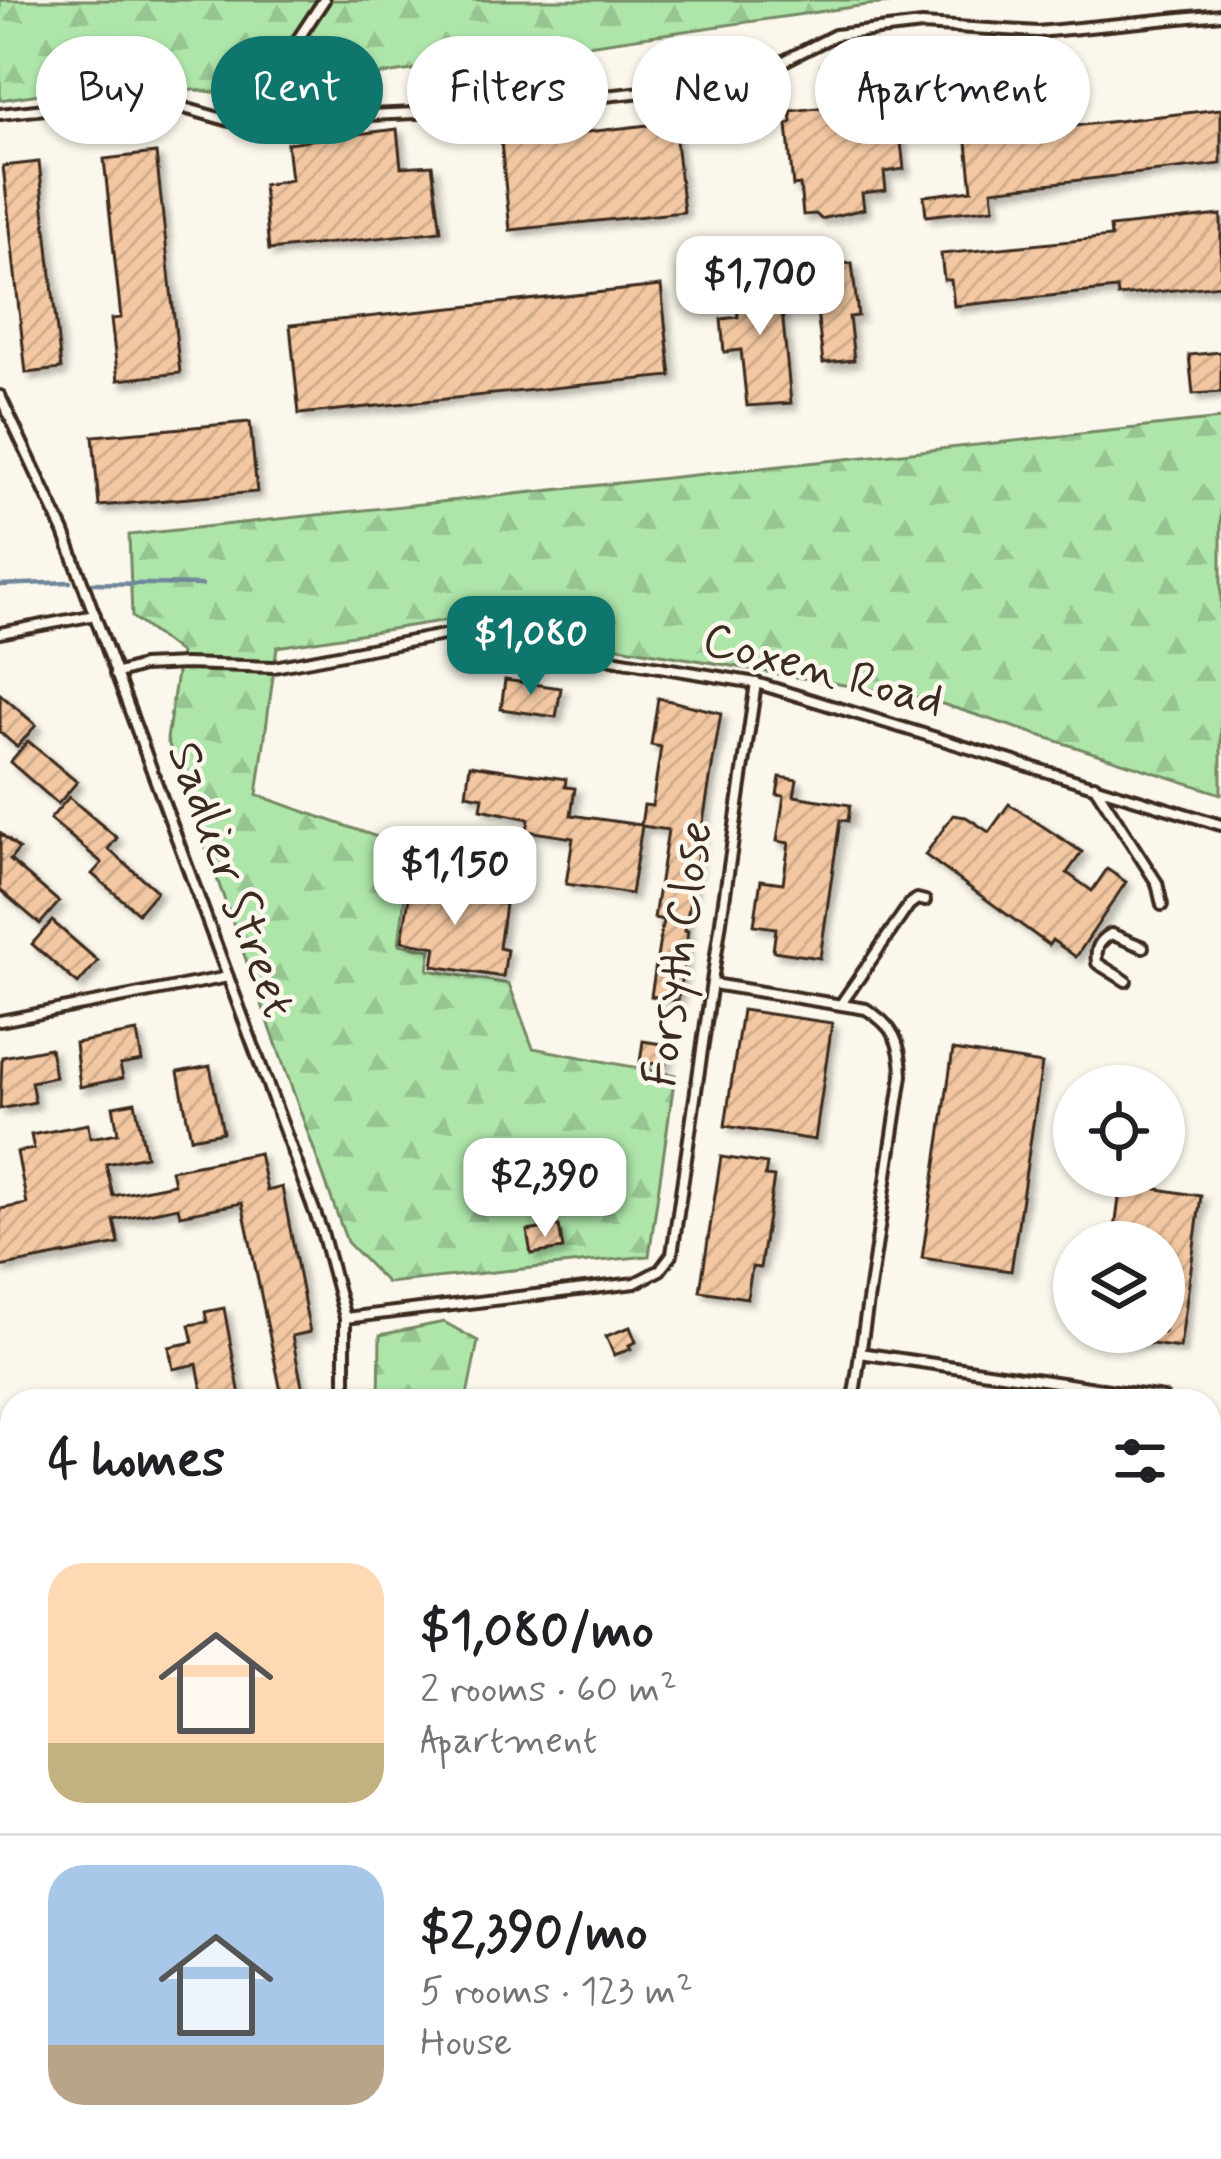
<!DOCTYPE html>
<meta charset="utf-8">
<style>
:root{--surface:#fff;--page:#f2f2f2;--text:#202124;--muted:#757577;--line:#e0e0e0;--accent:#0f766e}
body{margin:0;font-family:Mynerve,sans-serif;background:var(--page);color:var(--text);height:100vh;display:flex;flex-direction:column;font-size:45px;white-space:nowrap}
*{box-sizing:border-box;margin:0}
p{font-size:39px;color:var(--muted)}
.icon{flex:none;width:66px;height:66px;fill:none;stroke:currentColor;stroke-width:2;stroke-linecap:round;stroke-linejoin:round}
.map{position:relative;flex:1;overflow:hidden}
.details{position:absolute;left:0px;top:1389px;width:1221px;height:771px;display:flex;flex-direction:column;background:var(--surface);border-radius:36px 36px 0 0;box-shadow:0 3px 9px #0004}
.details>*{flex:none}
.banner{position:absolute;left:36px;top:36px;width:1149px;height:108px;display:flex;gap:24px}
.fabs{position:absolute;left:1053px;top:1065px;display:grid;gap:24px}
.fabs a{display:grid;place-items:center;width:132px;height:132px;border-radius:50%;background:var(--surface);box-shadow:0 3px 9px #0004;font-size:60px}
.price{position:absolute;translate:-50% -102px;padding:0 27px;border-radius:24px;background:#fff;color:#222;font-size:39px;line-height:78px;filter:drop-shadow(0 3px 6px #0008)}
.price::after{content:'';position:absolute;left:50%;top:72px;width:36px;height:27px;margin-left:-18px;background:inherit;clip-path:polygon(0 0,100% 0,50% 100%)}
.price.current{background:var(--accent);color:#fff}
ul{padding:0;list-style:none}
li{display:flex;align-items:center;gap:36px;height:300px;padding:0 48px}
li+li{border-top:3px solid var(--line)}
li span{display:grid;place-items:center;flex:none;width:336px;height:240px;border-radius:36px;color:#555}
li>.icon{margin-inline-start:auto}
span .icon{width:144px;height:144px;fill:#fffc;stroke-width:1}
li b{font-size:51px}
h2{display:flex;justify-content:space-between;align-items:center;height:144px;padding:0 48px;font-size:51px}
.tag{padding:0 42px;border-radius:54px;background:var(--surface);box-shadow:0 3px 9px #0004;font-size:42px;line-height:108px}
.tag.current{background:var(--accent);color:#fff}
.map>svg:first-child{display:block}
</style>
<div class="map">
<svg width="1221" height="2159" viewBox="0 0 1221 2159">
<defs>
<pattern id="forest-firs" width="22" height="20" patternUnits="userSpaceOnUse" patternTransform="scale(3)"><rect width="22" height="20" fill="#aee6aa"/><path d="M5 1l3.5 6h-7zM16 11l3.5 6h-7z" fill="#97c592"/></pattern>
<pattern id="building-hatch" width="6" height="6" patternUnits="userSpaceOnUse" patternTransform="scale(3)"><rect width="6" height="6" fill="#f2c7a2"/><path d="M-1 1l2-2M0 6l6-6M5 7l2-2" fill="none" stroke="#d0ab8b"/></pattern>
<filter id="shadow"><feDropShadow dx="5.5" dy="5.5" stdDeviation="3" flood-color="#0004"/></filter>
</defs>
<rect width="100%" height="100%" fill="#fbf7ec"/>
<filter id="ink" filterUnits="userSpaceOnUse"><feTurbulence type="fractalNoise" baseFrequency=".00833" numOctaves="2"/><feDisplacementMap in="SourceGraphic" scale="24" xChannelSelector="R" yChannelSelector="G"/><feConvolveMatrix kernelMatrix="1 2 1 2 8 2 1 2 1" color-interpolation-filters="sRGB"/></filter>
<g filter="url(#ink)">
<g fill="url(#forest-firs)" stroke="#748864" stroke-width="3">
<path d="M0 0H931L867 5 237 95 124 81 0 100Z"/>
<path d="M1221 419V794L927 699 454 619 277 647 257 795 386 840 383 880 406 888 399 944 431 950 428 970 509 984 533 1048 675 1075 649 1256 387 1283 347 1242 167 739 180 653 132 617 129 535Z"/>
<path d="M444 1322 478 1341 466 1401H379L380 1335Z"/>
<path d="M1221 1546V2159H1002L1000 2148H1209V1567Z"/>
</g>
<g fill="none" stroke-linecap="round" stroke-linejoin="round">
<g stroke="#6f869b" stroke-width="4.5">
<path d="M91 583 202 585"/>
<path d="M0 585 70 582"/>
</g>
</g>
<g fill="url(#building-hatch)" stroke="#3b2a1e" stroke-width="3" filter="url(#shadow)">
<path d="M857 62 858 79 873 77 876 99 896 97 904 169 884 172 886 190 862 193 864 209 821 219 816 214 803 215 800 185 793 186 787 125 792 122 791 111 826 107 821 66Z"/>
<path d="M1221 109V164L992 190 994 208 926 216 924 196 972 190 964 115 983 113 986 136Z"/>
<path d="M674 122 684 212 510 230 501 142Z"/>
<path d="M397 129 401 167 432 165 441 231 269 250 263 185 291 180 287 143Z"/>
<path d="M156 153 180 373 118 380 111 319 121 318 104 159Z"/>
<path d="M39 162 61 369 26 373 3 166Z"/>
<path d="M1221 215V285L1118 296 1117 289 954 306 951 280H944L941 254 1111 237 1110 227Z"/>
<path d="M852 263 858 316 849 317 854 360 823 363 812 267Z"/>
<path d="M778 270 791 403 747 406 741 350 724 352 721 319 738 317 734 274Z"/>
<path d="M661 286 671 376 299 414 290 325Z"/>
<path d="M1221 352V392L1193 394 1189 355Z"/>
<path d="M250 422 257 492 99 506 93 436Z"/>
<path d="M505 680 561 688 556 717 501 709Z"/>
<path d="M0 694 36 725 17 747 0 732Z"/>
<path d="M658 698 721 713 685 931H688L678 1001 651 996 663 920 654 918 668 830 642 826 631 894 566 884 573 838 527 831 529 819 481 809 483 797 466 794 470 765 566 779 565 787 575 788 571 815 641 825 644 805 652 806 661 747 651 745Z"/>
<path d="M28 741 77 782 58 804 10 762Z"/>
<path d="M780 777 797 780 794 796 850 805 848 821 840 820 820 958 773 951 776 928 754 925 761 880 783 883 789 843 777 841 784 796 777 795Z"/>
<path d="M69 797 117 838 108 849 157 891 138 913 92 874 102 863 50 819Z"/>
<path d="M1009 804 1082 852 1067 873 1092 891 1107 869 1126 882 1076 957 1052 940 1049 945 925 855 953 815 966 817 989 832Z"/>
<path d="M0 833 19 849 10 860 59 902 40 924 0 890Z"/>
<path d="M421 869 439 872 436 894 505 904 499 948 507 950 503 977 433 966 436 947 402 941 413 872 420 873Z"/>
<path d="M52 921 98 961 78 984 32 944Z"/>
<path d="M742 1010 832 1023 815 1140 725 1126Z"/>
<path d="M137 1032 142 1061 120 1065 123 1078 80 1087 75 1043Z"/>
<path d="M643 1041 668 1045 665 1065 640 1062Z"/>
<path d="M50 1048 55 1077 31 1082 35 1102 0 1109 2 1057Z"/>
<path d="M953 1050 1042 1064 1011 1271 922 1258Z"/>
<path d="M210 1066 223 1132 191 1138 178 1072Z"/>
<path d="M135 1102 146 1156 106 1164 113 1196 174 1184 171 1170 259 1153 267 1191 282 1187 310 1332 292 1336 305 1401H283L242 1203 180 1215 178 1207 114 1220 119 1244 0 1267V1209L27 1204 17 1152 34 1149 31 1135 88 1124 90 1138 118 1133 113 1106Z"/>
<path d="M721 1157 767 1164 765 1176 774 1177 760 1268 752 1267 747 1298 700 1291Z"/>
<path d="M1121 1183 1201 1196 1180 1348 1124 1340 1125 1332H1164V1236L1115 1229Z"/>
<path d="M559 1226 563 1249 531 1254 527 1231Z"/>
<path d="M224 1308 241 1401H204L197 1364 173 1369 169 1347 193 1342 189 1325 207 1322 205 1312Z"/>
<path d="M630 1327 636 1342 629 1345 631 1349 614 1355 606 1336Z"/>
</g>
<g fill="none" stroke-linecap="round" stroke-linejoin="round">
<defs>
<g id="lane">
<path d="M0 114 126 100 170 104 230 121 462 111 729 83 774 66 835 35 922 25 1038 32 1221 14"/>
<path d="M268 119 280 66 324 0"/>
<path d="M0 396 64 532 322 1232 345 1318V1401"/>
<path d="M0 633 95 615"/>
<path d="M115 674 142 666 185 664 274 667 454 633 756 683 1221 825"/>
<path d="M1094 785 1157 883 1162 905"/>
<path d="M1126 981 1097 963C1095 948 1099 941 1111 934L1143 947"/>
<path d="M713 984 866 1009C894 1026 901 1042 902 1075L853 1401"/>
<path d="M841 1004 909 905 917 899 925 901"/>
<path d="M0 1021 228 977"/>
<path d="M345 1318 635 1283 660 1270 672 1254 756 683"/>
<path d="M860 1353 1163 1398"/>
<path d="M0 1536 12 1534"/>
<path d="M0 2121 12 2119"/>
<path d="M967 2148 968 2159"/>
<path d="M877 2159 945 2148"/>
</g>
</defs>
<use href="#lane" stroke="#3b2a1e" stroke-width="16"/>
<use href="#lane" stroke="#fbf7ec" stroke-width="8"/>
</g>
</g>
<g text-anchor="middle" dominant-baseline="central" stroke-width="9" stroke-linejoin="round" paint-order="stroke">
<g font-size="48" fill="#3b2a1e" stroke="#fbf7ec">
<text transform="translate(823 671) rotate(15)">Coxen Road</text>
<text transform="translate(230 880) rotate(70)">Sadlier Street</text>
<text transform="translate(679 954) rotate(-82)">Forsyth Close</text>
</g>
</g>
</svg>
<div class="fabs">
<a><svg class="icon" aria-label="locate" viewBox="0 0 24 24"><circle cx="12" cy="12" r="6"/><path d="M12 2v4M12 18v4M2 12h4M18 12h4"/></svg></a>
<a><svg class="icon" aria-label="layers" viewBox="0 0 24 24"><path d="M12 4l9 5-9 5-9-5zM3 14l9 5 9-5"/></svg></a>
</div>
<b class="price" style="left:760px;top:338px">$1,700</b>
<b class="price current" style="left:531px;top:698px">$1,080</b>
<b class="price" style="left:455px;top:928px">$1,150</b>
<b class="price" style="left:545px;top:1240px">$2,390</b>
<div class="banner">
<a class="tag">Buy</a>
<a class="tag current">Rent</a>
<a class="tag">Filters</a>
<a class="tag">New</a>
<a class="tag">Apartment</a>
</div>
<section class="details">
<h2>4 homes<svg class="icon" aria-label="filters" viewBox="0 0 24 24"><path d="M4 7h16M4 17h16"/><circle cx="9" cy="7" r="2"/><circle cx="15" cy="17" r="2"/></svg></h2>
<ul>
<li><span style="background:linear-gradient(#ffd9b3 75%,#c2b280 0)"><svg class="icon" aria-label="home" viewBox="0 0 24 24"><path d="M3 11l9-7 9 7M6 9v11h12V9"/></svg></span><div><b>$1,080/mo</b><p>2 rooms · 60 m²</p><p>Apartment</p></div></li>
<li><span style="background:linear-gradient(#a9c7e8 75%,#b9a48a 0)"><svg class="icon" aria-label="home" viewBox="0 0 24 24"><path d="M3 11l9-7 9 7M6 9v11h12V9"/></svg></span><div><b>$2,390/mo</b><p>5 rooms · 123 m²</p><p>House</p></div></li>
</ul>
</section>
</div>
